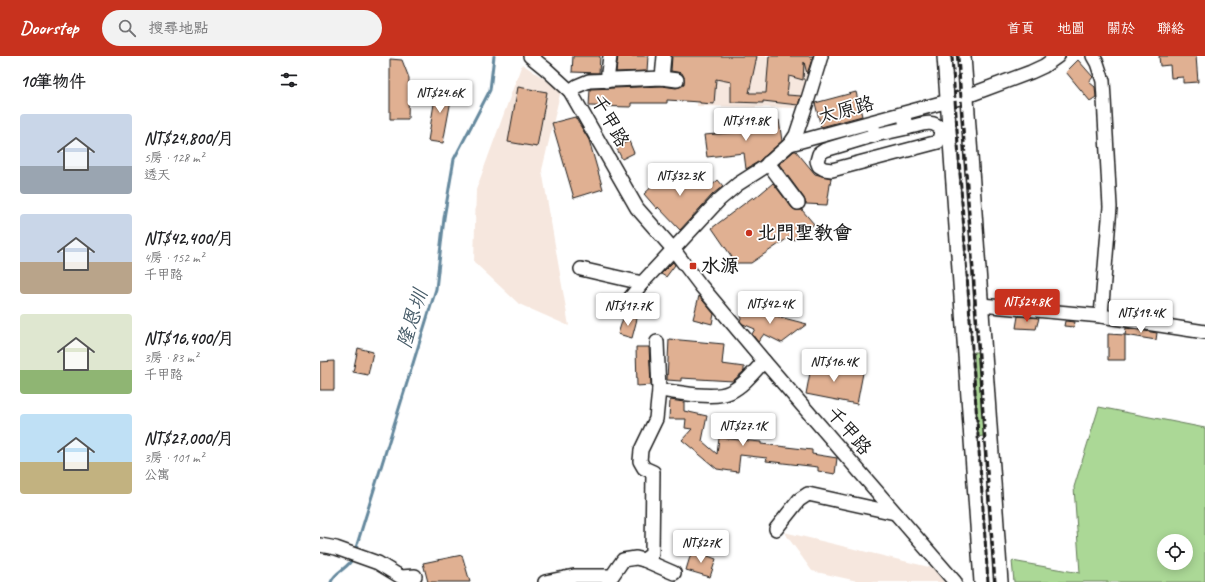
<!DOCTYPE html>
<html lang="zh-TW">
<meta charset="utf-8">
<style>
:root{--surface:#fff;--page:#f2f2f2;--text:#202124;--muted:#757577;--accent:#c8321e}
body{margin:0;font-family:Caveat,"LXGW WenKai TC",sans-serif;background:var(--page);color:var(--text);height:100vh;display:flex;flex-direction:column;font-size:15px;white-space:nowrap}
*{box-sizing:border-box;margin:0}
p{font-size:13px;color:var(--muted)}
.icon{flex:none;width:22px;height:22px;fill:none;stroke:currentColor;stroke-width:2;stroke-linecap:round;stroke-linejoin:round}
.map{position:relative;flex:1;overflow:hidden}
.drawer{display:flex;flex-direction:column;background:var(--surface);width:320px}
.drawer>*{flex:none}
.buttons{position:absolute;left:837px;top:478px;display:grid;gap:8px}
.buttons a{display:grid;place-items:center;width:36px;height:36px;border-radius:50%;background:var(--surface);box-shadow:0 2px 10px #0003;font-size:20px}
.price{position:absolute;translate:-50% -34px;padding:0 9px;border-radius:4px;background:#fff;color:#222;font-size:13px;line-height:26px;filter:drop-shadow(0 1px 2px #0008)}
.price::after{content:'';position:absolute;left:50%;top:24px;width:12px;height:9px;margin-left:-6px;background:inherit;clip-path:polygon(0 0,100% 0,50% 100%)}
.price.selected{background:var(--accent);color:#fff}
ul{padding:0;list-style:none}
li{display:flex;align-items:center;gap:12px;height:100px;padding:0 20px}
li span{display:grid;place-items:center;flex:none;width:112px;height:80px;border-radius:4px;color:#555}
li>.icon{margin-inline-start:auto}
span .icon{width:48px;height:48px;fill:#fffc;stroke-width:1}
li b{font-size:17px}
h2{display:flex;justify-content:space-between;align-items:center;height:48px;padding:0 20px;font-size:17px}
header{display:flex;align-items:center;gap:24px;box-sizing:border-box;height:56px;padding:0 20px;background:var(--accent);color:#fff}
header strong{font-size:19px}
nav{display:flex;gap:22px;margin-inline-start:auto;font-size:14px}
.search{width:280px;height:36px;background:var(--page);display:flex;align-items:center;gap:10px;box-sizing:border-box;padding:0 14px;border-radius:22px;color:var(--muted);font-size:15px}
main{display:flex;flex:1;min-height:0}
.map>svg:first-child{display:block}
</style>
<header>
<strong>Doorstep</strong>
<div class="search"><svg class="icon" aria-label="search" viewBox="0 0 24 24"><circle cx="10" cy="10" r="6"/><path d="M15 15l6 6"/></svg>搜尋地點</div>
<nav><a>首頁</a><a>地圖</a><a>關於</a><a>聯絡</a></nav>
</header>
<main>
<section class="drawer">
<h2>10筆物件<svg class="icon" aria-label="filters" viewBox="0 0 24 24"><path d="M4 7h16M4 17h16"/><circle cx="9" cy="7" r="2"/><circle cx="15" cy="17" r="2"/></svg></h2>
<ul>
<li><span style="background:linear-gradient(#c9d6e8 65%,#9aa5b1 0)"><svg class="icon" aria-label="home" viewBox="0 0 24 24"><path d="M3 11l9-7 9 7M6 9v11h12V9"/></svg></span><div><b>NT$24,800/月</b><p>5房 · 128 m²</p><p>透天</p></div></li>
<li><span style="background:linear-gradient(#c9d6e8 60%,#b9a48a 0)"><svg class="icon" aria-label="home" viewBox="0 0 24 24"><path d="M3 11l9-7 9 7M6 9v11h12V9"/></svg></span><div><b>NT$42,400/月</b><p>4房 · 152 m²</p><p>千甲路</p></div></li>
<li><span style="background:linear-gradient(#dfe7d0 70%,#8fb573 0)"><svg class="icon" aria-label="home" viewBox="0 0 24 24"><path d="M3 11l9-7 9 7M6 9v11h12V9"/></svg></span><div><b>NT$16,400/月</b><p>3房 · 83 m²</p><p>千甲路</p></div></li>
<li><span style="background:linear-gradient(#bfe0f5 60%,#c2b280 0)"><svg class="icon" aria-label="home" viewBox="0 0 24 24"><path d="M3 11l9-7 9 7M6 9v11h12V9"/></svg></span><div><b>NT$27,000/月</b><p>3房 · 101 m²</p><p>公寓</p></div></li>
</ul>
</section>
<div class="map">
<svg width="885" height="526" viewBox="0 0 885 526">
<rect width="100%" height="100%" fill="#fff"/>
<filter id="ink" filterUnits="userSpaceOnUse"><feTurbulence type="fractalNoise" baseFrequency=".025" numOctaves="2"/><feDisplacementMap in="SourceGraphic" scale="8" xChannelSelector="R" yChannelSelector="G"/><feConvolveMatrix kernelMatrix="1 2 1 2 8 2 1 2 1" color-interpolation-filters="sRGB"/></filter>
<g filter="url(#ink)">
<g fill="#f6e7de">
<path d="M379 0H496L482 52 377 50Z"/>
<path d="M202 8 241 34 222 114 249 270 199 248 154 206 156 134Z"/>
<path d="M464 476 613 512 624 526H542L492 515Z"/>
</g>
<g fill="#abd896" stroke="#647a59" fill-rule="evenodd">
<path d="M654 296H660L668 379 658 381Z"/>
<path d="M779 351 885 372V526H694L692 505 760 517 754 431ZM844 485H866V507H844Z"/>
</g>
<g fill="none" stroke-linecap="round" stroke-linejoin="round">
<g stroke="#65899e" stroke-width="3">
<path d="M35 495 116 233 124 162 134 103 170 34 174 0"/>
<path d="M11 526C15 515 30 512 33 501"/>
</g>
</g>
<g fill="#e0b092" stroke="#1c1c1c">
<path d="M253 0H280L279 17 252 16Z"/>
<path d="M298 0H328L327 15 296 16Z"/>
<path d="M352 0H437L429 37H446L449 0H493L487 18 484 6 483 24 469 20 467 39 481 40 478 49 443 45V47L411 46V26L396 23 394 48 380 47V46L347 44V47H311V51L269 50 270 33H271L342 30 356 32 360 31 364 29V21L362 17 351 15Z"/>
<path d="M839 0H876L878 26 863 27V21L851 22 850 9 840 10Z"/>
<path d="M70 3 82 4 89 22 88 63H70Z"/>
<path d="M758 4 773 21 769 26 775 31 776 41 770 45 746 16Z"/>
<path d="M117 29 133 33 123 87 108 85Z"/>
<path d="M198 31 227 36 217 91 188 86Z"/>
<path d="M536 36 542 60 501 71 495 47Z"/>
<path d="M255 61 269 84 283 133 254 142 232 67Z"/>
<path d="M459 64 462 85 438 106 426 113 424 97 387 101 384 79 422 76 421 71Z"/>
<path d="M309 85 314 97 302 103 296 91Z"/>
<path d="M474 95H476L495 118 511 122 507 149 486 148 484 142 459 108Z"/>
<path d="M350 114 365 130 377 119 389 132 398 124 403 130 393 138 360 174 338 151 337 153 324 138Z"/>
<path d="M453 127 472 152 475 154H482L494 168 474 184 471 180 431 207H416L392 172 433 141 434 143Z"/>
<path d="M353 206 355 209 346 221 341 218Z"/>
<path d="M379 240 394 258 392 268 373 263Z"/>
<path d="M425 252 487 268 462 287 444 278 438 286 432 278 435 273 423 268 420 265Z"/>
<path d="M304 259 317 263 312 282 298 278Z"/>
<path d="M698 260 719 262 716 273 696 272Z"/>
<path d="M745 265 755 266 754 271 744 270Z"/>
<path d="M806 272 837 277 836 284 805 279Z"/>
<path d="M788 278 805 279V304H788Z"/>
<path d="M349 283 404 288 402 308 424 311V315L413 325 361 322V325L347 324Z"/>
<path d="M316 291H329L331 329 317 330Z"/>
<path d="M38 292 53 296 48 319 33 316Z"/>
<path d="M14 305V334H0V306Z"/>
<path d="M492 306 543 317 537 348 486 338Z"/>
<path d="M350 344 364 346V355L387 360 382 385 397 398 399 382 441 386V388L492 394V398L517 402 515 418 498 415V411L446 405 447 402 420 399 418 416 397 413 362 384 372 373 365 372 366 363H349Z"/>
<path d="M372 494 396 503 390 521 366 514Z"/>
<path d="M142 499 150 526H108L103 507Z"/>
</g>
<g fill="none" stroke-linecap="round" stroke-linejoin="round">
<defs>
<g id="minor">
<path d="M210 0 226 13 250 35 317 152 353 193 381 230 444 305 635 526"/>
<path d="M624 0 661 526"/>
<path d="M644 0 681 526"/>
<path d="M773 0 777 7 783 25 790 151 781 260"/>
<path d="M342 22 344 0"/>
<path d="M287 25 290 0"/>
<path d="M250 35 257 30 269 25 342 22 357 24"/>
<path d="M552 67 555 79 505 94 499 98 497 105 499 110 504 113 512 114 618 86 622 74C612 62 601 69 587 72L583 58"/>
<path d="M555 79 587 72"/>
<path d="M470 88 476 79 487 46 501 0"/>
<path d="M448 107 478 147"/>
<path d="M261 213 322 227 399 144 418 128 443 112 470 88 647 40 711 16 724 10 738 0"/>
<path d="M661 249 781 260 885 276"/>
<path d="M303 251 322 227"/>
<path d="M339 334C357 336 395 344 410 336 423 330 434 316 444 305"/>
<path d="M456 473 479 444 488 438 575 457"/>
<path d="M0 489 16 492 58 507 81 521 95 520"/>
<path d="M324 504 332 498 333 416 324 412 320 405 321 394 336 363 339 334 337 286"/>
<path d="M225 526 254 520H292L303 504 316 502 324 504 354 517"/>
</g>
</defs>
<use href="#minor" stroke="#1c1c1c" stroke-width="16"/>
<use href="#minor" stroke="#fff" stroke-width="13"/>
<g stroke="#1c1c1c" stroke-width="3" stroke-dasharray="6 3" stroke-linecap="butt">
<path d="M632 0 668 526"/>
<path d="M638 0 675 526"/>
</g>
</g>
</g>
<g fill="#c8321e" stroke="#fff" stroke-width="1.5">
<circle cx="429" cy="177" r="4"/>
<rect x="369" y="206" width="8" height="8" rx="2"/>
</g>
<g text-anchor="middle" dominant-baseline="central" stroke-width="3.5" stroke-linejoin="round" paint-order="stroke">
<g font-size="19" fill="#1c1c1c" stroke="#fff">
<text transform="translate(526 54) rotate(-15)">太原路</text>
<text transform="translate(290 65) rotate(60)">千甲路</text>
<text transform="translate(529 375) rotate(49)">千甲路</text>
</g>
<g font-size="19" font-weight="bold" fill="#1c1c1c" stroke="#fff" text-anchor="start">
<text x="437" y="177">北門聖教會</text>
<text x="381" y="210">水源</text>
</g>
<g font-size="20" font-style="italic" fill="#465b68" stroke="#fff">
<text transform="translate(92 263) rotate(-73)">隆恩圳</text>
</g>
</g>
</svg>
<div class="buttons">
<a><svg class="icon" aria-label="locate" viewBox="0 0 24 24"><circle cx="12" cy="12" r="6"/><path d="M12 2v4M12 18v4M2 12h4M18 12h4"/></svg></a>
</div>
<b class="price" style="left:120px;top:58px">NT$24.6K</b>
<b class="price" style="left:426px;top:86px">NT$19.8K</b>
<b class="price" style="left:360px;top:141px">NT$32.3K</b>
<b class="price selected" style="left:707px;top:267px">NT$24.8K</b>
<b class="price" style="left:450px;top:269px">NT$42.4K</b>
<b class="price" style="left:308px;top:271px">NT$17.7K</b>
<b class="price" style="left:821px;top:278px">NT$19.4K</b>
<b class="price" style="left:514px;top:327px">NT$16.4K</b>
<b class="price" style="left:423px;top:391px">NT$27.1K</b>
<b class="price" style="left:381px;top:508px">NT$27K</b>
</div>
</main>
